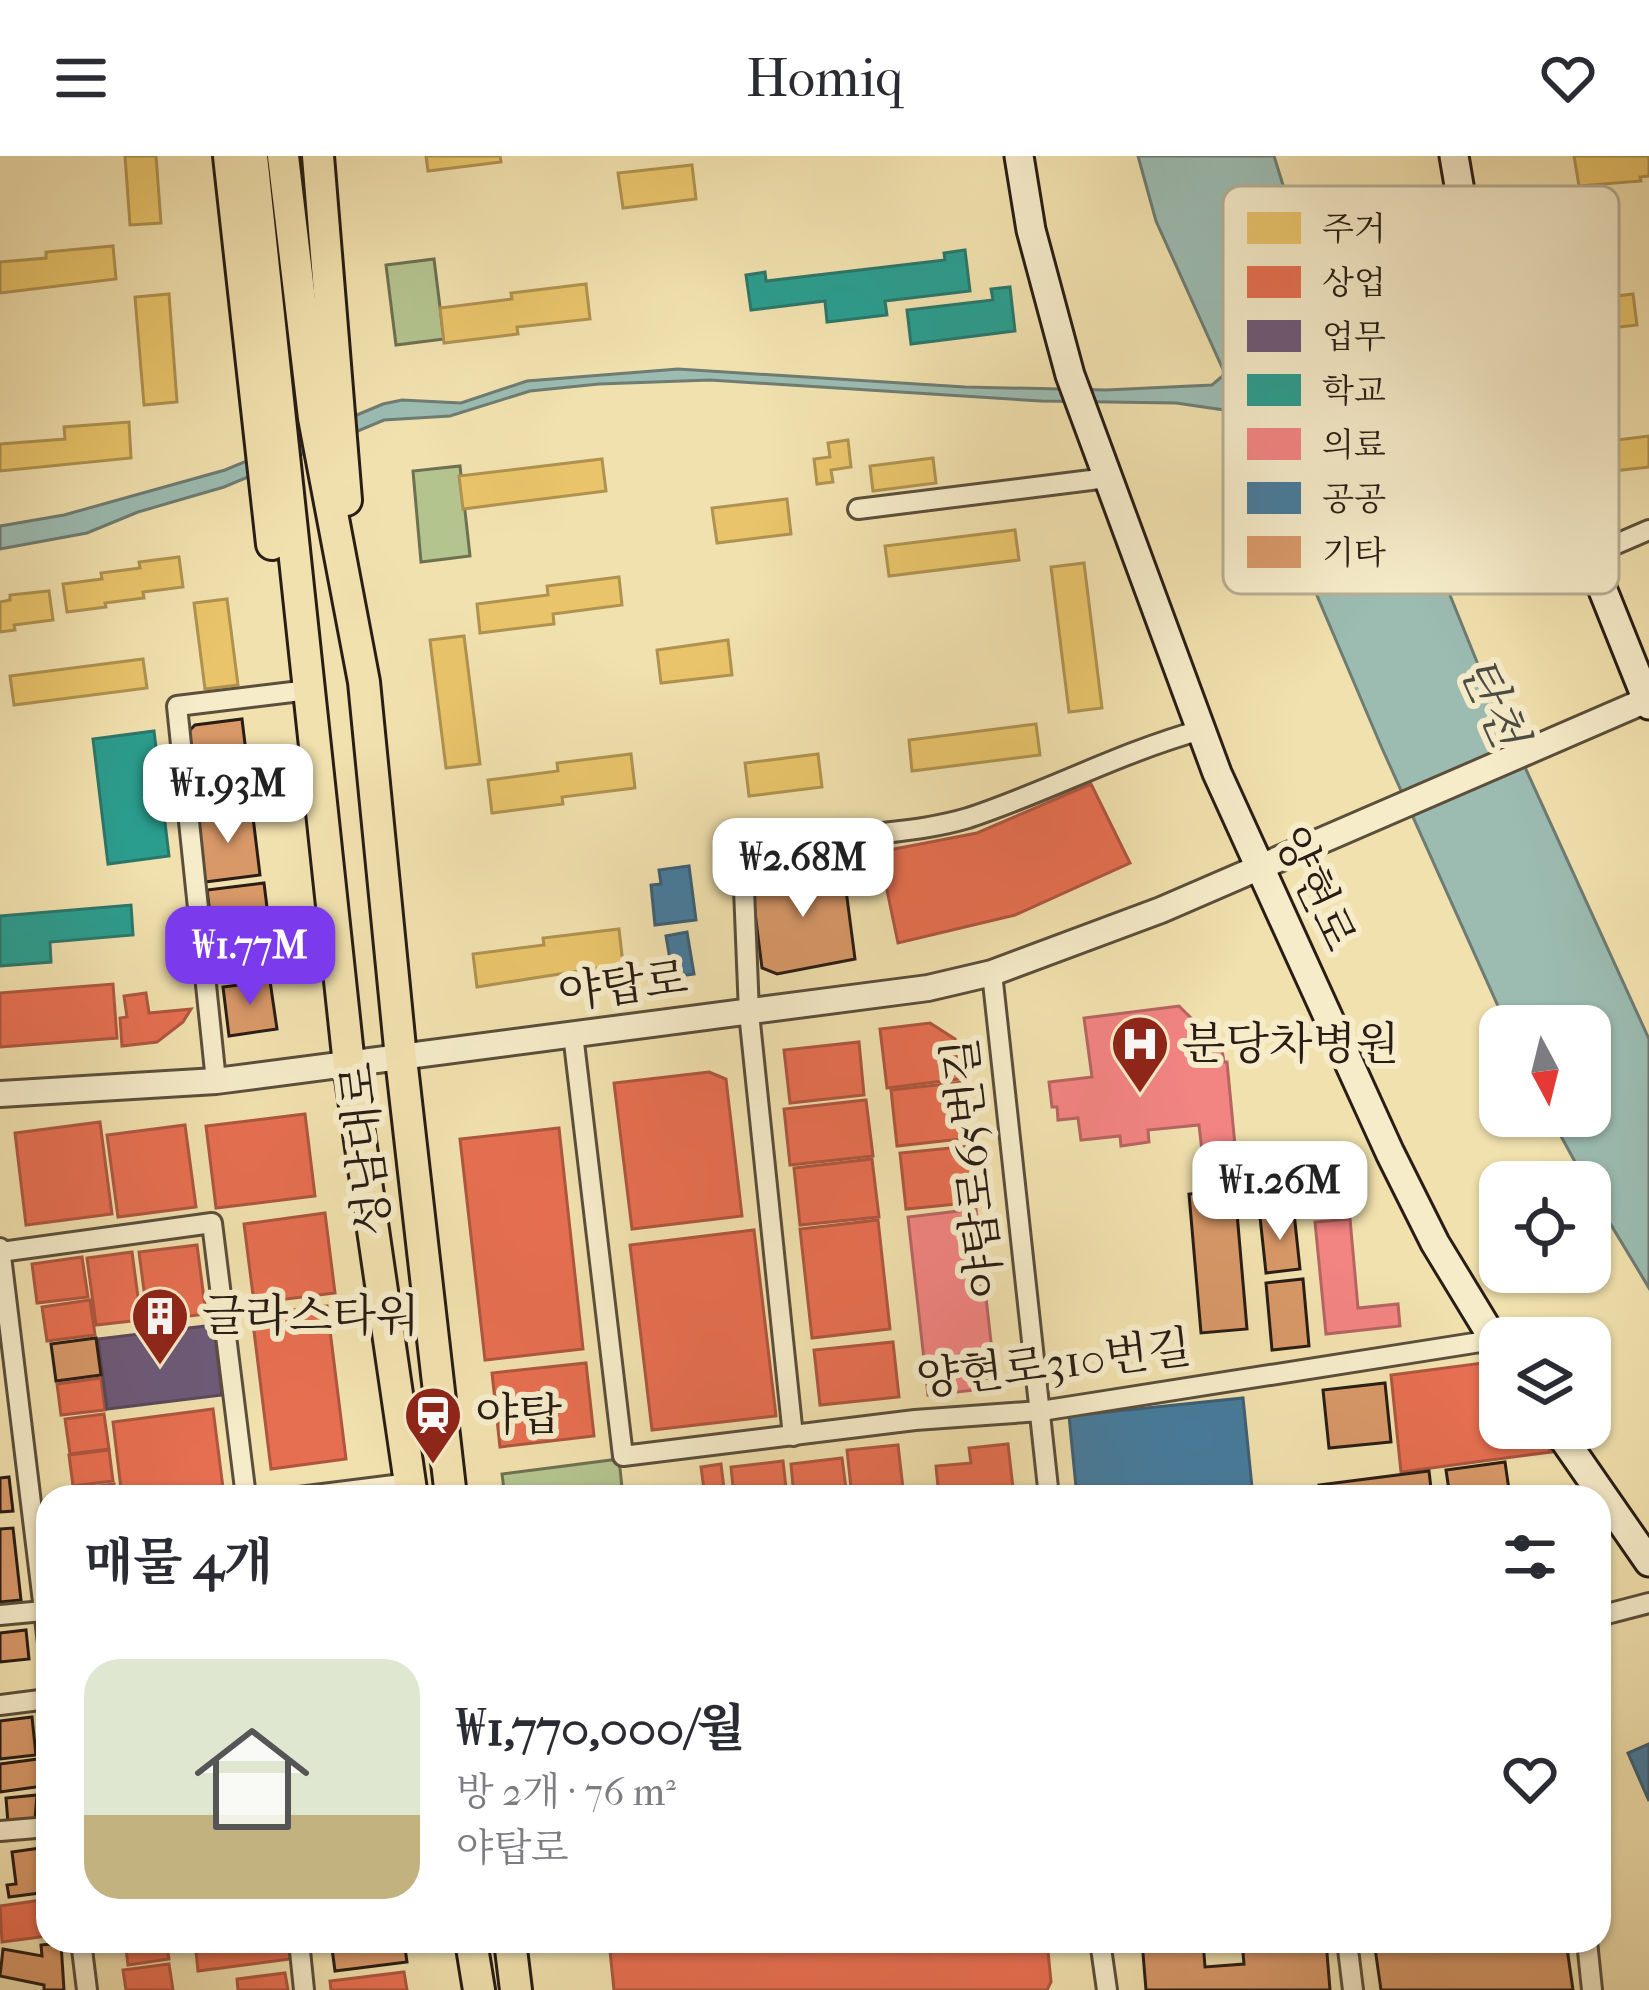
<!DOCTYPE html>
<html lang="ko">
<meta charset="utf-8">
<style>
:root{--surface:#fff;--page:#f7f7f7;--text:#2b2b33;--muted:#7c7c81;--line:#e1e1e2;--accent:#7c3aed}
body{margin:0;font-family:"IM FELL French Canon","Noto Serif KR",serif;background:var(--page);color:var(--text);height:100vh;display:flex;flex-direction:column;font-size:45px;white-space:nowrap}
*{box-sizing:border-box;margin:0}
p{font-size:39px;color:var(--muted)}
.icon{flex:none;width:66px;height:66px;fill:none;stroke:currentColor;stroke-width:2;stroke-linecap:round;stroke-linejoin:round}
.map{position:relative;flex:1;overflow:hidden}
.details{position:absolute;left:36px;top:1329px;width:1575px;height:468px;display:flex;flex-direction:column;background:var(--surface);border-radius:36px;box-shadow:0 3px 9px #0004}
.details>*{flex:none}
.needle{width:78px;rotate:173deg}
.buttons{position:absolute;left:1479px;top:849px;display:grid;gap:24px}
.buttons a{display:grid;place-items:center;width:132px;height:132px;border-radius:24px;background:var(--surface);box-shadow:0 3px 9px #0004;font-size:60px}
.price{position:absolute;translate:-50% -102px;padding:0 27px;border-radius:24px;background:#fff;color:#222;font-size:39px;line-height:78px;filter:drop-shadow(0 3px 6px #0008)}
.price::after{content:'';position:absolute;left:50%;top:72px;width:36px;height:27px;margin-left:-18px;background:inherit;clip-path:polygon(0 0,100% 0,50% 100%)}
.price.current{background:var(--accent);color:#fff}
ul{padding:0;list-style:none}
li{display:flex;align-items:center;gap:36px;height:300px;padding:0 48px}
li+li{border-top:3px solid var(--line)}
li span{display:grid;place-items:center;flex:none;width:336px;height:240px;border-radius:36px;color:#555}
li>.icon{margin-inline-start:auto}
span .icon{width:144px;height:144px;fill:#fffc;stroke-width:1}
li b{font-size:51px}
h2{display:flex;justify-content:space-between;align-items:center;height:144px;padding:0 48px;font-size:51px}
header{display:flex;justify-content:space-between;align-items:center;height:156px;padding:0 48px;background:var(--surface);font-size:54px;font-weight:600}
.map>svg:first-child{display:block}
</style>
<header><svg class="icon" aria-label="menu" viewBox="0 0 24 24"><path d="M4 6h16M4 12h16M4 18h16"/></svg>Homiq<svg class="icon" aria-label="heart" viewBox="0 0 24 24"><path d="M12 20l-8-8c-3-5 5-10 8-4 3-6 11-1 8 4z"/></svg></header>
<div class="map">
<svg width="1649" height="1834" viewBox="0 0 1649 1834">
<rect width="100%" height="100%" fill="#f1e1ae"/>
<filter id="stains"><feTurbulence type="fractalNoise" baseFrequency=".00167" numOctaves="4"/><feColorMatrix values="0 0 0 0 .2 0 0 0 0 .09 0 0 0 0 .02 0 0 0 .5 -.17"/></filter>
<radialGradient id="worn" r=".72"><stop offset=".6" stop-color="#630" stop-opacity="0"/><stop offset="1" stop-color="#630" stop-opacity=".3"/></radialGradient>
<g fill="#b4c48f" stroke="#6e7052" stroke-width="3">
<path d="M434 103 444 183 396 189 386 109Z"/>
<path d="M460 310 470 400 421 406 413 315Z"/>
<path d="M619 1303 623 1341H505L502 1318Z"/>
</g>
<path fill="#9cbcb2" stroke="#6e7c73" stroke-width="3" d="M1138 0H1274L1297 74 1351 215 1393 298 1477 506 1649 883V1132L1590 1034V1026H1586L1550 960H1590V870H1507L1381 590 1247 275 1224 254 1176 247 1041 245 710 224 599 228 530 235 450 260 384 264 224 331 138 356 87 377 0 393V370L64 359 225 314 383 248 402 244 461 247 527 225 678 213 965 231 1106 234 1212 229 1225 218 1156 65Z"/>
<g fill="#e9c46a" stroke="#af9250" stroke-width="3">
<path d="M125 0H156L161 67 130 69Z"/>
<path d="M426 0H500L501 6 428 15Z"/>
<path d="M1574 0H1649V20L1640 21 1641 25 1579 30Z"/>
<path d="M692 9 696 43 623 52 618 17Z"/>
<path d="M113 90 116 123 0 137V106L46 102V96Z"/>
<path d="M586 128 590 163 517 171 518 178 444 187 440 152 512 143 511 137Z"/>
<path d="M169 138 177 246 144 249 135 141Z"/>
<path d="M1633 138 1637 169 1560 178 1556 148Z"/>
<path d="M129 266 131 302 0 315V288L65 283 64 271Z"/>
<path d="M1649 280V311L1604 316 1601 286Z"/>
<path d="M848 284 851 311 831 314 833 326 817 328 814 303 830 301 828 287Z"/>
<path d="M933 302 936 327 873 335 870 310Z"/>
<path d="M602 303 606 335 463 353 459 320Z"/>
<path d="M787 343 791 378 717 387 712 352Z"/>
<path d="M1015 374 1019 404 889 420 885 390Z"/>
<path d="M179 401 183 431 143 436 144 442 105 447 106 451 67 456 63 428 102 423 101 417 140 412 139 406Z"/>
<path d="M1084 407 1102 552 1069 556 1051 411Z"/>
<path d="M619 421 622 449 553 458 554 468 480 477 477 448 548 439 547 430Z"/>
<path d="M49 435 53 464 14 469 15 474 0 476V446L10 444V439Z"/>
<path d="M227 443 238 529 205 533 194 447Z"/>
<path d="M464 480 480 608 446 612 430 484Z"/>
<path d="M728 484 732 519 661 527 657 494Z"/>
<path d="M143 503 147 532 14 549 10 520Z"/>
<path d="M1036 568 1040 599 912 615 909 584Z"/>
<path d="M631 598 635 632 562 641 563 648 492 657 488 624 558 615 557 607Z"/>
<path d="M818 598 822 631 749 640 745 607Z"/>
<path d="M619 773 623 808 477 831 473 798 544 789 543 782Z"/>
</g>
<g fill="#e76f51" stroke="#ae563f" stroke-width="3">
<path d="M1091 628 1130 707 1015 759 898 787 879 696 977 677Z"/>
<path d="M113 828 117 882 0 891V837Z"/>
<path d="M146 837 149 857 191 853 183 866 157 886 122 890 120 862 127 861 124 840Z"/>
<path d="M930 867 955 883 960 923 887 932 880 873Z"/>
<path d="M859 886 864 939 790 947 784 894Z"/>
<path d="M709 916 726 923 742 1060 632 1073 614 927Z"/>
<path d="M964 926 970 982 897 990 891 934Z"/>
<path d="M866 944 873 1000 790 1009 784 953Z"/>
<path d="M305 958 315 1040 216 1052 206 970Z"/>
<path d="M100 966 112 1058 26 1069 15 977Z"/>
<path d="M185 969 196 1051 118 1061 107 979Z"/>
<path d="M559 972 583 1193 485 1204 460 983Z"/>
<path d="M972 990 978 1046 906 1053 900 997Z"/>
<path d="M872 1003 879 1061 800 1069 794 1012Z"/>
<path d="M325 1057 335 1137 254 1147 244 1068Z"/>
<path d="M878 1064 890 1173 812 1182 800 1073Z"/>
<path d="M754 1074 776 1260 652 1274 630 1089Z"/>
<path d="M197 1089 206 1158 148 1165 139 1096Z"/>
<path d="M132 1096 141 1164 96 1169 87 1102Z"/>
<path d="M82 1101 88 1141 37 1147 32 1108Z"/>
<path d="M90 1144 95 1179 47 1185 42 1151Z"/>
<path d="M327 1150 346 1303 271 1313 252 1159Z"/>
<path d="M893 1186 899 1241 820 1249 814 1194Z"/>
<path d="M1490 1206 1500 1220V1272H1535L1551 1296 1401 1316 1391 1219Z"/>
<path d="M586 1207 594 1280 500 1291 492 1217Z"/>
<path d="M101 1222 105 1254 61 1259 57 1228Z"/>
<path d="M213 1253 223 1332 122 1341 113 1266Z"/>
<path d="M104 1258 109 1293 70 1298 65 1263Z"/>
<path d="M1008 1288 1014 1341H939L936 1310 971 1307 969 1292Z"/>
<path d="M898 1289 904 1341H852L847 1294Z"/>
<path d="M109 1294 113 1325 73 1330 69 1299Z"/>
<path d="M842 1302 847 1341H794L791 1308Z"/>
<path d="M783 1305 787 1341H734L731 1311Z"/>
<path d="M721 1308 725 1341H655L704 1333 701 1311Z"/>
<path d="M114 1328 115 1341H63V1335Z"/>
<path d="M48 1743V1780L2 1786 0 1750Z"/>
<path d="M125 1785H166L169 1803 128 1809Z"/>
<path d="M195 1785H288L290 1803 198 1815Z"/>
<path d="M609 1785H1047L1051 1826 1047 1834H614Z"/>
<path d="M169 1808 173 1834H126L123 1814Z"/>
<path d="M404 1816 407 1834H331L330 1825Z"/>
<path d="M285 1817 288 1834H238L237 1823Z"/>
</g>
<path fill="#6d597a" stroke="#59475c" stroke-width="3" d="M214 1169 222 1239 107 1253 98 1183Z"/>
<g fill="#2a9d8f" stroke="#2a776a" stroke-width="3">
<path d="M965 94 970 135 885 145 887 159 827 166 825 145 751 154 746 119 765 116 766 125 945 104 944 97Z"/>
<path d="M1010 131 1015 175 911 188 907 154 993 144 991 133Z"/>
<path d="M154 575 169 700 108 708 93 583Z"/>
<path d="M131 749 133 779 50 786 51 806 0 810V760Z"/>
</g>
<g fill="#f28482" stroke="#b66561" stroke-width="3">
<path d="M1179 850 1202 873 1220 882 1224 906H1227L1236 1000 1203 1004 1199 969 1148 974 1149 986 1121 990 1120 980 1081 984 1078 962 1058 964 1057 951H1052L1049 926 1092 921 1084 862Z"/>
<path d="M976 1053 995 1221 973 1224 975 1234 928 1239 908 1061Z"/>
<path d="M1350 1063 1358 1152 1398 1148 1400 1170 1326 1178 1315 1066Z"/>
</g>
<g fill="#457b9d" stroke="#3d5f74" stroke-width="3">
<path d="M689 710 696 764 655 769 651 729 661 728 659 714Z"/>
<path d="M687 776 694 818 673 821 666 780Z"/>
<path d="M1243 1242 1253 1341H1077L1069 1260Z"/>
<path d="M1649 1588V1645L1628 1597Z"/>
</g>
<g fill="#d89868" stroke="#291d15" stroke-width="3">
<path d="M242 563 252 646 195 654 186 578 195 569Z"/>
<path d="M252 653 260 719 205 726 197 660Z"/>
<path d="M843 711 855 803 777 818 762 812 752 733 763 720Z"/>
<path d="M264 727 273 800 216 807 207 734Z"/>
<path d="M270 825 277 873 229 880 223 831Z"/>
<path d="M1235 1034 1247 1173 1201 1177 1189 1038Z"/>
<path d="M1294 1057 1300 1113 1266 1117 1260 1061Z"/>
<path d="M1303 1123 1309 1190 1272 1194 1266 1127Z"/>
<path d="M96 1182 101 1219 56 1225 51 1188Z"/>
<path d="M1385 1227 1391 1286 1329 1292 1323 1234Z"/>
<path d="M1505 1306 1510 1341H1450L1446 1314Z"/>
<path d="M1429 1315 1432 1341H1321L1319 1329Z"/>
<path d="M9 1321 13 1355 0 1356V1322Z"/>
<path d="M13 1372 21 1444 0 1446V1373Z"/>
<path d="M26 1474 29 1503 0 1506V1477Z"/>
<path d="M32 1561 36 1599 0 1603V1565Z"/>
<path d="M38 1603 43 1630 0 1636V1608Z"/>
<path d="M37 1639 35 1663 8 1667 6 1642Z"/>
<path d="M47 1691 48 1736 9 1741 7 1729 16 1728 12 1696Z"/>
<path d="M331 1785H404L407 1806 335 1815Z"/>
<path d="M1142 1785H1203L1205 1811 1244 1808 1242 1785H1326L1330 1834H1146Z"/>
<path d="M1374 1785H1566L1573 1834H1381Z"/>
<path d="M61 1787 64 1834H44V1829L0 1820 3 1793 42 1800 41 1789Z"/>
</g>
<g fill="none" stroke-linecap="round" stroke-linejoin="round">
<defs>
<g id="minor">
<path d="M858 353 1107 322"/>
<path d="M1591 399 1649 374"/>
<path d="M742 683 749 857 793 1280"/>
<path d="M742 708C780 699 819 686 859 680 896 675 931 673 968 662 1047 636 1121 596 1201 574"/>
<path d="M992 817 1049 1341"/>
<path d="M573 878 623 1300 915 1264 1041 1255 1493 1184"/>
<path d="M216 925 177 550 309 534"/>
<path d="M0 1092 48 1487"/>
<path d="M0 1096 212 1067 246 1341"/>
<path d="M299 1341 410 1327"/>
<path d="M0 1459 43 1455"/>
<path d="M1599 1460 1649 1447"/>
<path d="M0 1549 48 1543"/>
<path d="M0 1675 48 1671"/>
<path d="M81 1785 87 1834"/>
<path d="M299 1785 304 1834"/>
<path d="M1100 1785 1107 1834"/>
<path d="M1347 1785 1353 1834"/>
<path d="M1587 1785 1592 1834"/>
</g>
<path id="tertiary" d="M0 938 216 925 928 832 992 817 1161 754 1649 543"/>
<g id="secondary">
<path d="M1019 0 1031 74 1070 219 1217 617 1390 997 1435 1087 1500 1194"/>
<path d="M1454 0 1461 41 1497 170 1649 549"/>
<path d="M1556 1272 1649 1406"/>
</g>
<g id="primary">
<path d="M229 0 272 388"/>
<path d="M252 0 349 909 412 1341"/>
<path d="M283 0 314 262 364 526 401 902 451 1341"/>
<path d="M318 0 346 344"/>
<path d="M471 1785 479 1834"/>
<path d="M510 1785 516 1834"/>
</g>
</defs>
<use href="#minor" stroke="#5b4e3b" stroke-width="24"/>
<use href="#tertiary" stroke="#5b4e3b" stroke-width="30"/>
<use href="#secondary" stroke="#291d15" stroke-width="33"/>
<use href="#primary" stroke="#291d15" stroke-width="36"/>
<use href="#minor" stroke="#f6ecca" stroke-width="18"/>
<use href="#tertiary" stroke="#f6ecca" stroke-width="24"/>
<use href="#secondary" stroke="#f6ecca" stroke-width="27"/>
<use href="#primary" stroke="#f1e1ae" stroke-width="30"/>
</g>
<defs>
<symbol id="hospital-pin" viewBox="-11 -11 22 30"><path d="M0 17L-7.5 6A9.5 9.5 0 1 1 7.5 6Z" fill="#8f2418" stroke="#f6ecca"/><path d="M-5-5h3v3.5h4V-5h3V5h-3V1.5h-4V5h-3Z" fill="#fff"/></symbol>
<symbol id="building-pin" viewBox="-11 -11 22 30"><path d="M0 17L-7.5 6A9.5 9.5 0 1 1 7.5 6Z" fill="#8f2418" stroke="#f6ecca"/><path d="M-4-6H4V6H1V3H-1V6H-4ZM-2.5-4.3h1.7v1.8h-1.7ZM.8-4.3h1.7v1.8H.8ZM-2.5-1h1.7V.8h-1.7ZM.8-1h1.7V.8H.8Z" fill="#fff"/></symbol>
<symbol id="station-pin" viewBox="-11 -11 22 30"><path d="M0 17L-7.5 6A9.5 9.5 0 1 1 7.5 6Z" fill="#8f2418" stroke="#f6ecca"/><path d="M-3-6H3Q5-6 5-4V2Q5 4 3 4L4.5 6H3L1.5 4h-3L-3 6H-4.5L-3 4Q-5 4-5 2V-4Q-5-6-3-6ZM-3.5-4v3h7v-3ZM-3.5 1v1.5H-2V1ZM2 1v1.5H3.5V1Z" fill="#fff"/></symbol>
</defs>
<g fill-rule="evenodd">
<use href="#hospital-pin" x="1107" y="855" width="66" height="90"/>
<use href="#building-pin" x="127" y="1127" width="66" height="90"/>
<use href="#station-pin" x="400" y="1226" width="66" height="90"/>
</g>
<g text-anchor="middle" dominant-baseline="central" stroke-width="12" stroke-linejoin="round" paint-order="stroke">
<g font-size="45" fill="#291d15" stroke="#f6ecca">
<text transform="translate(1315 733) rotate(65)">양현로</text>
<text transform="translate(623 830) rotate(-7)">야탑로</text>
<text transform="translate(366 993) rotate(-96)">성남대로</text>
<text transform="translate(974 1012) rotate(-96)">야탑로65번길</text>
<text transform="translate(1054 1208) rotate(-7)">양현로310번길</text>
</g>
<g font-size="45" fill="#291d15" stroke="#f6ecca" text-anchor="start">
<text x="1182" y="888">분당차병원</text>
<text x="202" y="1160">글라스타워</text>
<text x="475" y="1259">야탑</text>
</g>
<g font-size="48" font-style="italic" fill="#4c4d44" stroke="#f6ecca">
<text transform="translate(1493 546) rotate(66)">탄천</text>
</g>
</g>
<rect x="1223" y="30" width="396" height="408" rx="18" fill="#f6ecca" stroke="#b8ae94" stroke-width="3"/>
<rect x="1247" y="56" width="54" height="32" fill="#e9c46a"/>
<rect x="1247" y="110" width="54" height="32" fill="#e76f51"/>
<rect x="1247" y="164" width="54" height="32" fill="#6d597a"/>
<rect x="1247" y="218" width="54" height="32" fill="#2a9d8f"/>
<rect x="1247" y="272" width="54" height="32" fill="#f28482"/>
<rect x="1247" y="326" width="54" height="32" fill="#457b9d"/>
<rect x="1247" y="380" width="54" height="32" fill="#d89868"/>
<g font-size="33" fill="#291d15">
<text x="1322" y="84">주거</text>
<text x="1322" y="138">상업</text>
<text x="1322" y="192">업무</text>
<text x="1322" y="246">학교</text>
<text x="1322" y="300">의료</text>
<text x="1322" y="354">공공</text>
<text x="1322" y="408">기타</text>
</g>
<rect width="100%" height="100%" filter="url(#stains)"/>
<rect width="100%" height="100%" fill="url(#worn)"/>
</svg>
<div class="buttons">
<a><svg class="needle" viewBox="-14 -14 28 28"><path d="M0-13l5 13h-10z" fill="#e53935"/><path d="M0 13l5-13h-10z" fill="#7c7c81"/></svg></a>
<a><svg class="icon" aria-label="locate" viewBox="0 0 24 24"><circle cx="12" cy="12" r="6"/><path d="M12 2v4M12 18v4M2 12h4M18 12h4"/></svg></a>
<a><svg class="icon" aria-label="layers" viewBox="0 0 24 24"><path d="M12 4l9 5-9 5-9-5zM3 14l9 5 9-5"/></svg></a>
</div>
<b class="price" style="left:228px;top:690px">₩1.93M</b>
<b class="price" style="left:803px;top:764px">₩2.68M</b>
<b class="price current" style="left:250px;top:852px">₩1.77M</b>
<b class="price" style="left:1280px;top:1087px">₩1.26M</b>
<section class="details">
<h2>매물 4개<svg class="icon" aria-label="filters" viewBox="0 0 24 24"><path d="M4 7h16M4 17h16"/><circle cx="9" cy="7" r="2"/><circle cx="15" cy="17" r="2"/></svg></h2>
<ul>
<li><span style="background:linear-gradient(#dfe7d0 65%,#c2b280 0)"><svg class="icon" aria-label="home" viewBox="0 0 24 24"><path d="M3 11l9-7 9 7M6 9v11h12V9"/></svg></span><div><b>₩1,770,000/월</b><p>방 2개 · 76 m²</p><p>야탑로</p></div><svg class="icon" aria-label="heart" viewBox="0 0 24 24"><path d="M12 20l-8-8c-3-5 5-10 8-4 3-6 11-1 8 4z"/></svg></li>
</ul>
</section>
</div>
